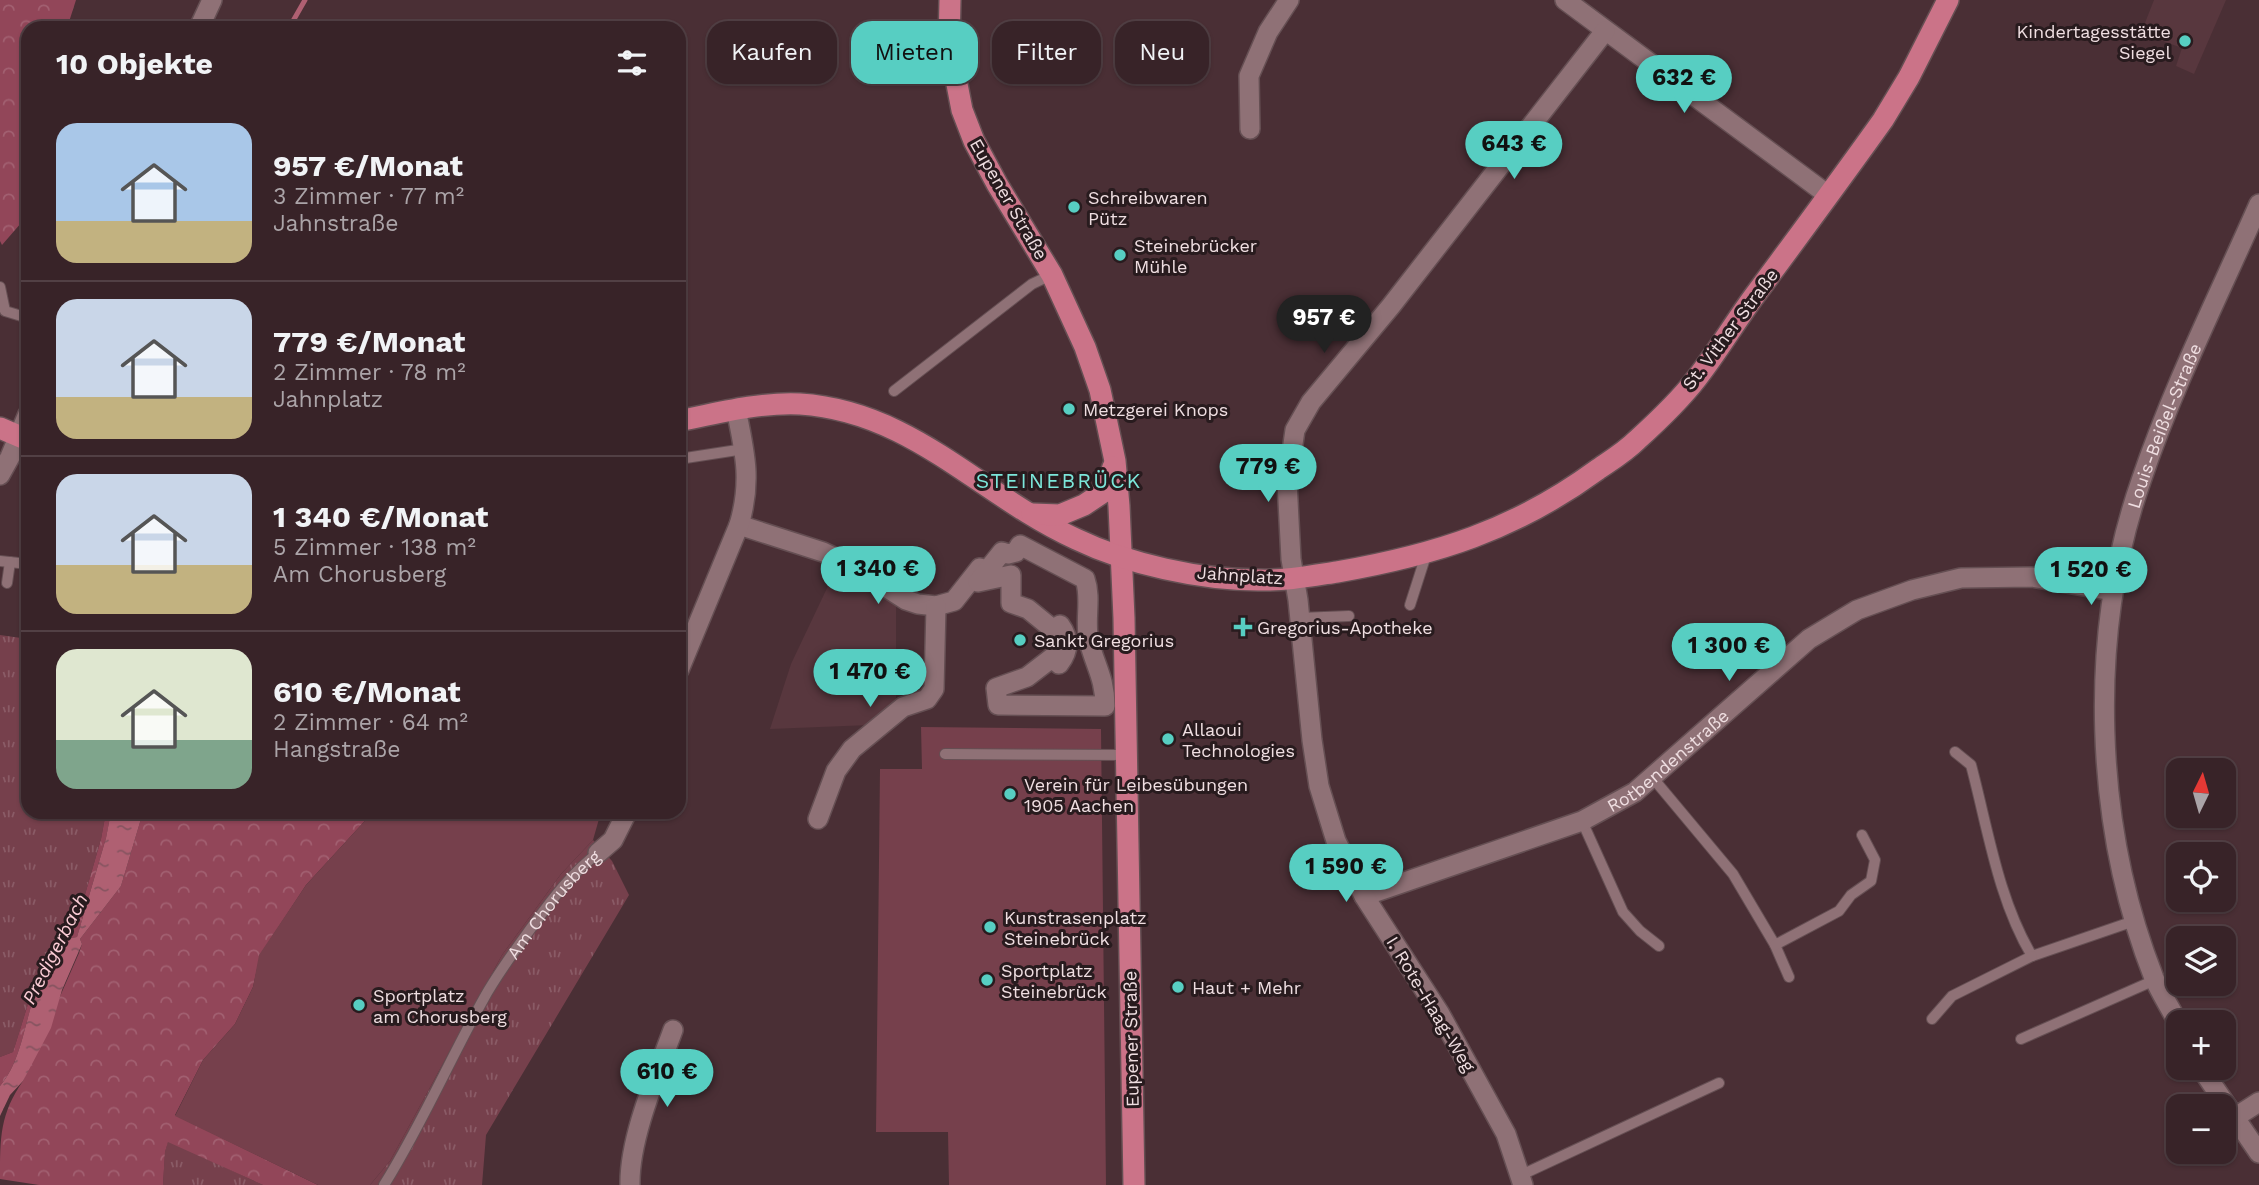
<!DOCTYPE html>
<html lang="de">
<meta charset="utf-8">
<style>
:root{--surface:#382328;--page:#432f34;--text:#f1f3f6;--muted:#aba4a8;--line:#524045;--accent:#57cec2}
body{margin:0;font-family:"Work Sans",sans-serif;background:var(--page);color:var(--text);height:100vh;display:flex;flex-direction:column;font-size:26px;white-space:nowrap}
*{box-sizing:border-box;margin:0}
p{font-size:23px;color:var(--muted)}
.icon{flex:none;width:38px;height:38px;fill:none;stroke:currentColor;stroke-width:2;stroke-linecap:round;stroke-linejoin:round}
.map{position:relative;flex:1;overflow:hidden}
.details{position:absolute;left:21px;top:21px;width:665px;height:798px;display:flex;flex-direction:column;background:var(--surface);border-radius:21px;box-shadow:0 2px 5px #0004,0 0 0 2px var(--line)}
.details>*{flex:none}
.top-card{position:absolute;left:707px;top:21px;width:665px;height:63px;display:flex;gap:14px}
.needle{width:46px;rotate:5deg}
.tools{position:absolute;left:2166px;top:758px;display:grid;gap:14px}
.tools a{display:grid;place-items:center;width:70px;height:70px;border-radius:14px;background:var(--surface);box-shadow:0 2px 5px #0004,0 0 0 2px var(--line);font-size:35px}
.price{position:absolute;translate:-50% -60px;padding:0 16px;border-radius:24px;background:var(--accent);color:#111;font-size:23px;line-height:46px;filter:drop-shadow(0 2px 4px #0008)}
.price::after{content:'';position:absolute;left:50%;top:42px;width:21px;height:16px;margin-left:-10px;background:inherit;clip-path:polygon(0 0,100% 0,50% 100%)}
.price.current{background:#222;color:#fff}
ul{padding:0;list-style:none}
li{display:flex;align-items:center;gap:21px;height:175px;padding:0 35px}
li+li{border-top:2px solid var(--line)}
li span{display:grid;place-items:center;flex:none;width:196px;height:140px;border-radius:21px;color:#555}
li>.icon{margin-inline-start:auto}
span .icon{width:84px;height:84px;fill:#fffc;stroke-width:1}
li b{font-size:30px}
h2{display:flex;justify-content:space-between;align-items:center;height:84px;padding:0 35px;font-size:30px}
.pill{padding:0 24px;border-radius:21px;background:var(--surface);box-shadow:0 2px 5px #0004,0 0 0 2px var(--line);font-size:24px;line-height:63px}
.pill.current{background:var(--accent);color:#111}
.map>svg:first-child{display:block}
</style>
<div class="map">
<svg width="2259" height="1185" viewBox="0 0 2259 1185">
<defs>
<pattern id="grass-tufts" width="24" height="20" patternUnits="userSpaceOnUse" patternTransform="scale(1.75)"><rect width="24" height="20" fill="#76404c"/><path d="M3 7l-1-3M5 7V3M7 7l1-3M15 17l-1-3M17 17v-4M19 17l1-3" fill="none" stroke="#8a5b66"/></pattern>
<pattern id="forest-crowns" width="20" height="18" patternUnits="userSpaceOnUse" patternTransform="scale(1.75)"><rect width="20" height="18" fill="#924659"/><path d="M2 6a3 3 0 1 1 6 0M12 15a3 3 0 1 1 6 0" fill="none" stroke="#a26071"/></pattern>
<pattern id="water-ripples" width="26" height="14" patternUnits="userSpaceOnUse" patternTransform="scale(1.75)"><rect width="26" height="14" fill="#af6072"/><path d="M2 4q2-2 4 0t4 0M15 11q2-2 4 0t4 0" fill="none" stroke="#865460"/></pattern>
</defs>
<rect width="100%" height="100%" fill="#4a2f35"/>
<g fill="#58373e">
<path d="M2154 0H2226L2194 74 2176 66 2182 48 2141 33Z"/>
<path d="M838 565 896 602V706L870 725 770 729 791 664Z"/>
</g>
<g fill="url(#grass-tufts)">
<path d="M0 635 28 639V812H106L101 839 82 905 55 948 28 1004 13 1052 0 1057Z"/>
<path d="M593 840 612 861 629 895 486 1135 482 1185H370L390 1161 502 955 561 874Z"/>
<path d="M168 1141 263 1185H163L165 1152Z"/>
</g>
<g fill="url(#forest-crowns)">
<path d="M0 0H76L67 28H28V215L2 245 0 241Z"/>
<path d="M106 812H111L106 838 77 937 65 939C59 959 43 973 36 991 24 1023 22 1060 0 1086V1057L13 1052 28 1004 55 948 82 905 101 839Z"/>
<path d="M143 812H373L306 885 260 955 253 987 235 1024 203 1060 175 1115 318 1185H263L168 1142 165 1152 163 1185H39L0 1179C0 1137 0 1114 23 1081L79 953 82 944 80 939 121 886Z"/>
</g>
<g fill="#76404c">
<path d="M921 727 1101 729 1106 1185H949L948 1132H876L880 769H922Z"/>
<path d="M373 812H601L593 840 561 874 502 955 390 1161 370 1185H318L175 1116 203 1060 235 1024 253 987 259 955 306 885Z"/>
</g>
<path fill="url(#water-ripples)" d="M111 812H143L121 886 80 939 82 944 62 990 51 1028 23 1081 10 1095 0 1116V1086C22 1060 24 1023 36 991 43 973 59 959 65 939L77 937 106 838Z"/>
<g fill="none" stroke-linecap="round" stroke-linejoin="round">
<path stroke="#af6072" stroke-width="5" d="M289 28 305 0"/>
<defs>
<g id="lane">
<path d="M0 287 5 311 28 318"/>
<path d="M894 391 1032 284 1051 275"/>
<path d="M679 459 744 449"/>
<path d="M0 561 28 564"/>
<path d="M7 583 10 562"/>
<path d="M1410 605 1427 552"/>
<path d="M1300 618 1349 616"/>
<path d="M1955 752 1971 765C1988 829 1998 899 2032 956L2134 921"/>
<path d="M945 754 1126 755"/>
<path d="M1652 777 1733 874 1775 945 1789 977"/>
<path d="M1582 821 1623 912 1640 931 1659 946"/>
<path d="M1775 945 1839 911 1851 895 1871 881 1875 860 1862 835"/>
<path d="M1932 1019 1952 996 2032 956"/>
<path d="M2021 1039 2155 980"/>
<path d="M1519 1176 1719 1083"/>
<path id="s1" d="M384 1185C421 1126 449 1061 483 1000 497 974 516 949 534 924 553 898 572 873 598 853"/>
</g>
<g id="street">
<path d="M1565 0 1828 195"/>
<path d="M199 28 212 0"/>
<path d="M1250 129 1249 76 1268 32 1289 0"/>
<path d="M0 475 10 457 28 414"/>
<path d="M739 525 823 552 853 566 906 600 918 604 936 606 954 601 980 568"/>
<path d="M1020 545 1085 579C1092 599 1084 621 1089 641 1095 666 1105 678 1105 706L998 705 996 688 1027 677 1053 657 1059 664C1069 651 1070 639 1060 625L1055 631 1028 609 1011 603V575L978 582 1002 552 1008 554 1016 552Z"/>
<path d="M679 670 739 525C752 481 745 453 736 409"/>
<path d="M818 819 836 771 852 749 903 707 927 699 934 689 936 606"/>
<path d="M598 853 613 840 627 812"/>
<path id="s2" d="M1364 896 1582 821 1635 792 1809 639 1857 610 1912 590 1961 578 2032 577 2113 591"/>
<path id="s3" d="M2179 1025C2171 1009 2161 994 2154 978 2094 826 2087 635 2141 481 2173 386 2219 295 2259 204"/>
<path d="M2201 1068 2259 1153"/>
<path d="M2234 1118 2259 1102"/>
<path d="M630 1185C629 1138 657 1074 673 1030"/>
<path d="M1523 1185 1506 1134 1440 1014 1364 896 1336 841 1319 786 1312 740 1298 600 1291 559 1286 462 1292 451 1295 430 1311 402 1391 306 1605 31"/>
</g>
<g id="primary">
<path d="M950 0 949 43 962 110 974 141 997 184 1052 275 1085 347 1100 390 1115 461 1119 506 1124 618 1134 1185"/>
<path d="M679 421C718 413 760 402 800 404 912 411 980 495 1076 539 1128 564 1200 580 1258 580 1285 581 1311 576 1337 572 1435 555 1515 530 1597 470 1610 461 1625 452 1637 440 1658 421 1680 400 1697 378 1718 351 1735 322 1755 295 1798 237 1841 179 1883 120L1909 77 1948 0"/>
<path d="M0 428 28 440"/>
<path d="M1032 514 1060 515 1084 505 1105 491 1113 467"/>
</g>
</defs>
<use href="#lane" stroke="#654f53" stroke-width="12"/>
<use href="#street" stroke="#654f53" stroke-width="22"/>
<use href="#primary" stroke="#654f53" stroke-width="24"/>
<use href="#lane" stroke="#8f7176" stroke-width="10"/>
<use href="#street" stroke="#8f7176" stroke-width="19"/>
<use href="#primary" stroke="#cb7388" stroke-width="21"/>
</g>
<g fill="#57cec2" stroke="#281b1e" stroke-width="2.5">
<circle cx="2185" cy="41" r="7"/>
<circle cx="1074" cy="207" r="7"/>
<circle cx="1120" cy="255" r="7"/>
<circle cx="1069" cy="409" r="7"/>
<path d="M1239.5 616.5h7v7h7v7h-7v7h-7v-7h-7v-7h7z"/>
<circle cx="1020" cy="640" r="7"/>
<circle cx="1168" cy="739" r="7"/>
<circle cx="1010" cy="794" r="7"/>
<circle cx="990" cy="927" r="7"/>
<circle cx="987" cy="980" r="7"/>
<circle cx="1178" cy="987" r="7"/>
<circle cx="359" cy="1005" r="7"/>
</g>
<g text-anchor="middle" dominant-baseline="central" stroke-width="6" stroke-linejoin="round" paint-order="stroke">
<g font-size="18" fill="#efdee1" stroke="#281b1e" text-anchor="start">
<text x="2171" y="31" text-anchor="end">Kindertagesstätte<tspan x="2171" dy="21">Siegel</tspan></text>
<text x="1088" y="197">Schreibwaren<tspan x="1088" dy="21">Pütz</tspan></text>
<text x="1134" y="245">Steinebrücker<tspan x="1134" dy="21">Mühle</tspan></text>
<text x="1083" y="409">Metzgerei Knops</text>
<text x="1257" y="627">Gregorius-Apotheke</text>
<text x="1034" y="640">Sankt Gregorius</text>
<text x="1182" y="729">Allaoui<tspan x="1182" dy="21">Technologies</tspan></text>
<text x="1024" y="784">Verein für Leibesübungen<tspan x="1024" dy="21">1905 Aachen</tspan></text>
<text x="1004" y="917">Kunstrasenplatz<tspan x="1004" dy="21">Steinebrück</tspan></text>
<text x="1001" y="970">Sportplatz<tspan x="1001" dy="21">Steinebrück</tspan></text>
<text x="1192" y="987">Haut + Mehr</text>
<text x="373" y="995">Sportplatz<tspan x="373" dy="21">am Chorusberg</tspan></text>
</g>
<g font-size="18" fill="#efdee1" stroke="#281b1e">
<text transform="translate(1009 199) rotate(60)">Eupener Straße</text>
<text transform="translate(1730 329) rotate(-53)">St. Vither Straße</text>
<text stroke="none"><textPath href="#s3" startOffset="620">Louis-Beißel-Straße</textPath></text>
<text transform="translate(1240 575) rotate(4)">Jahnplatz</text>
<text stroke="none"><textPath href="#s2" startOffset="336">Rotbendenstraße</textPath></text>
<text stroke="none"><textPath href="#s1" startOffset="329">Am Chorusberg</textPath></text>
<text transform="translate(1431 1004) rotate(59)">I. Rote-Haag-Weg</text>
<text transform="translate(1131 1039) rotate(-91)">Eupener Straße</text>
</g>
<g font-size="19" font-style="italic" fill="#fbccd5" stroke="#281b1e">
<text transform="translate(55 949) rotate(-63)">Predigerbach</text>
</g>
<g font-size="21" letter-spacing="2" fill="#7ce6da" stroke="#281b1e">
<text x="1059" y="480">STEINEBRÜCK</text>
</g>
</g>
</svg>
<div class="tools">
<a><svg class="needle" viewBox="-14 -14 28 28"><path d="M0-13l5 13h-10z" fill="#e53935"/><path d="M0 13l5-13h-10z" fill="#aba4a8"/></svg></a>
<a><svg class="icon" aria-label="locate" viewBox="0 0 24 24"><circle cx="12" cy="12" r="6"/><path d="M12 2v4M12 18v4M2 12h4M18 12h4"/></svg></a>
<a><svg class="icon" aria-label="layers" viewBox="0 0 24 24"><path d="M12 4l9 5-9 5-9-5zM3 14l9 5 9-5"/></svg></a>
<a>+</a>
<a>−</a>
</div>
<b class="price" style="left:1684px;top:115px">632 €</b>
<b class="price" style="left:1514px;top:181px">643 €</b>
<b class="price current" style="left:1324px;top:355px">957 €</b>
<b class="price" style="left:1268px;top:504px">779 €</b>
<b class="price" style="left:878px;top:606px">1 340 €</b>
<b class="price" style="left:2091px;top:607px">1 520 €</b>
<b class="price" style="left:1729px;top:683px">1 300 €</b>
<b class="price" style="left:870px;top:709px">1 470 €</b>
<b class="price" style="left:1346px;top:904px">1 590 €</b>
<b class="price" style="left:667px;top:1109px">610 €</b>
<div class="top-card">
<a class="pill">Kaufen</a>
<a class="pill current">Mieten</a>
<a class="pill">Filter</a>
<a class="pill">Neu</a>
</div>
<section class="details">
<h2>10 Objekte<svg class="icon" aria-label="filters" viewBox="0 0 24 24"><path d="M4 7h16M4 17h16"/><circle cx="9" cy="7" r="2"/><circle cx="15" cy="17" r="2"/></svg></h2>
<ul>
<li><span style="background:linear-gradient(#a9c7e8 70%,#c2b280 0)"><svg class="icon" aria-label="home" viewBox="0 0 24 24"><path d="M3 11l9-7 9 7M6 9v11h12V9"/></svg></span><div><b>957 €/Monat</b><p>3 Zimmer · 77 m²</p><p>Jahnstraße</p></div></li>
<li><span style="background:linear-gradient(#c9d6e8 70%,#c2b280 0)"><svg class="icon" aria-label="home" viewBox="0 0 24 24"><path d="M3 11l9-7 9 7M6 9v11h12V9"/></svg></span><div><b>779 €/Monat</b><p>2 Zimmer · 78 m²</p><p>Jahnplatz</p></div></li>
<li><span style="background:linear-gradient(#c9d6e8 65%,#c2b280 0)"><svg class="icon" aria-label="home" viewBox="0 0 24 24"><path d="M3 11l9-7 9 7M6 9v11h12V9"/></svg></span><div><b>1 340 €/Monat</b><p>5 Zimmer · 138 m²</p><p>Am Chorusberg</p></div></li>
<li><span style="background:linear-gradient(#dfe7d0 65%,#7fa58c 0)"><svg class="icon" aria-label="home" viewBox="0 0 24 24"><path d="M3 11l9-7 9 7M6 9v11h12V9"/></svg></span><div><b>610 €/Monat</b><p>2 Zimmer · 64 m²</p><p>Hangstraße</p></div></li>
</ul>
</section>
</div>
